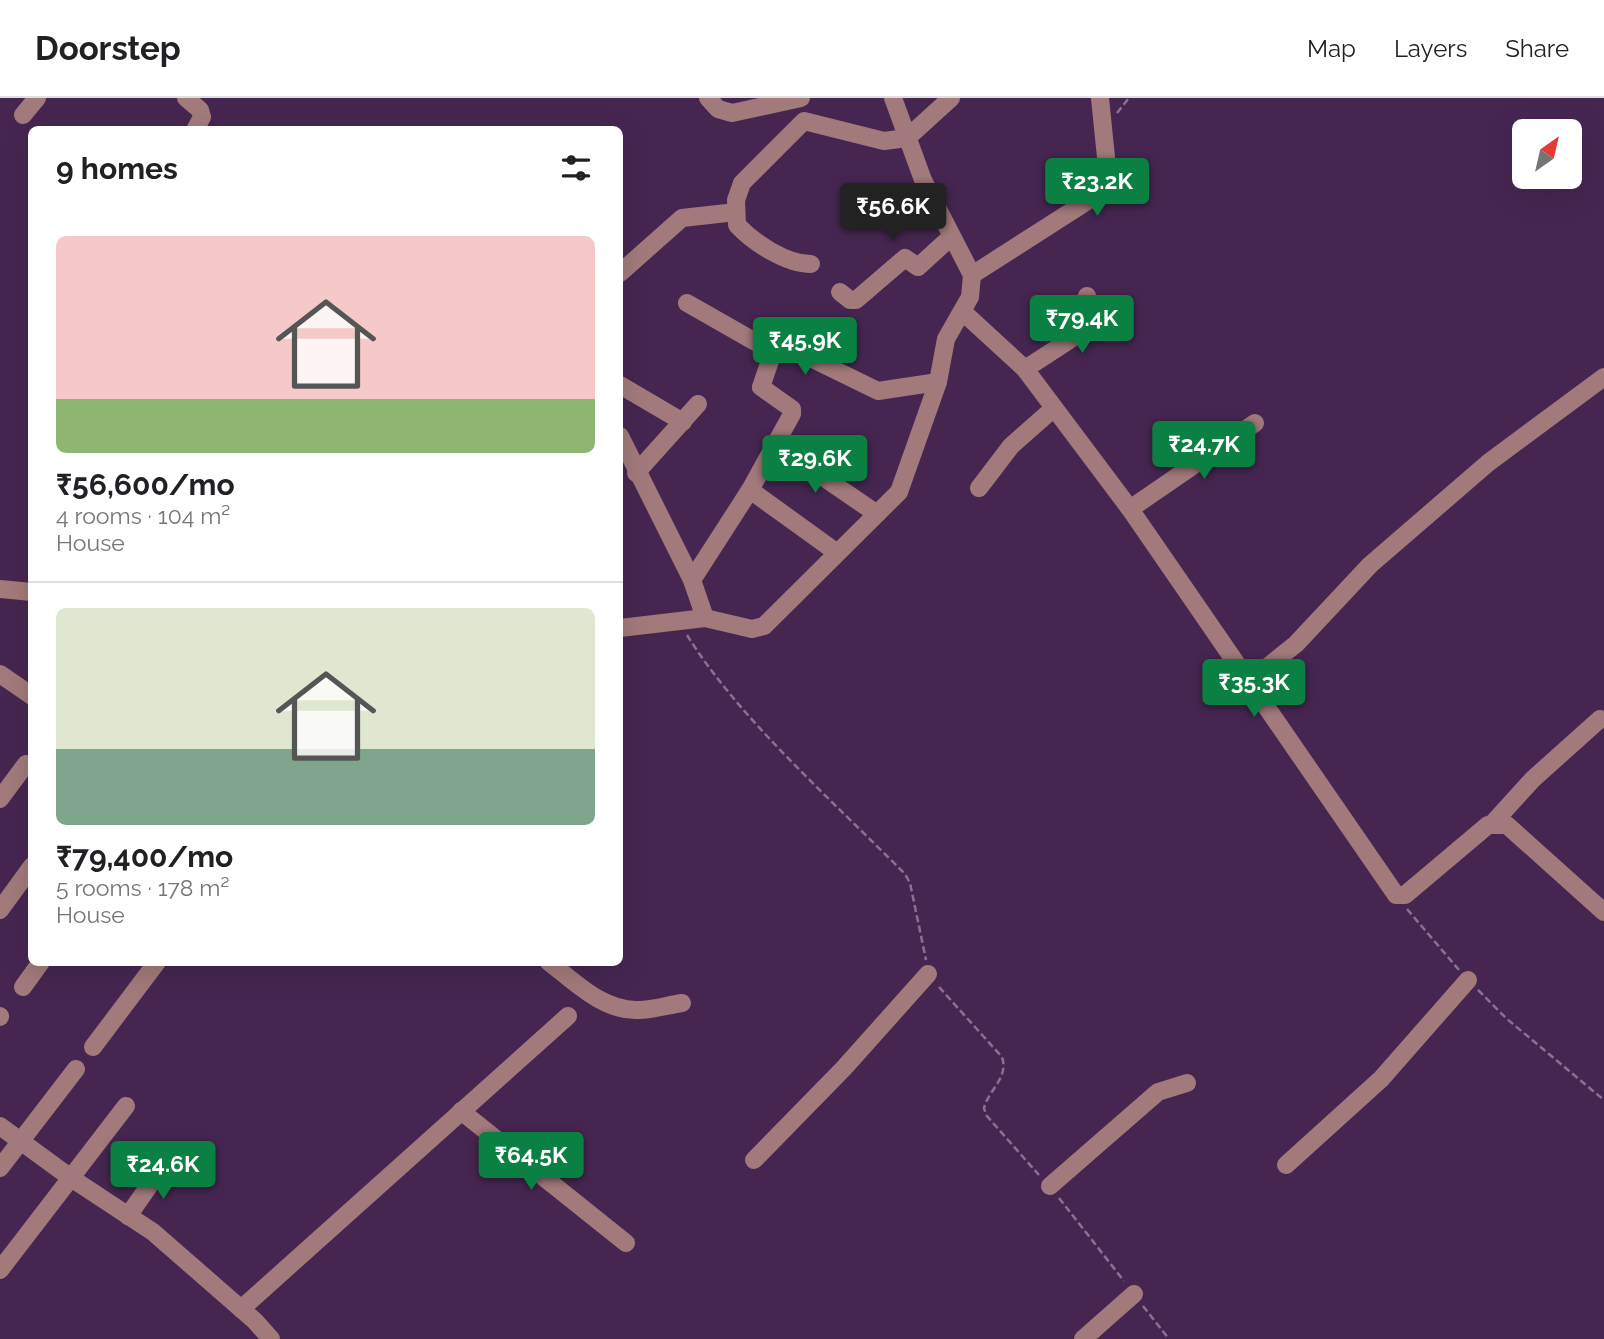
<!DOCTYPE html>
<meta charset="utf-8">
<style>
:root{--surface:#fff;--page:#f2f2f2;--text:#202124;--muted:#757577;--line:#e0e0e0;--accent:#0b8043}
body{margin:0;font-family:Raleway,sans-serif;background:var(--page);color:var(--text);height:100vh;display:flex;flex-direction:column;font-size:26px;white-space:nowrap}
*{box-sizing:border-box;margin:0}
p{font-size:23px;color:var(--muted)}
.icon{flex:none;width:38px;height:38px;fill:none;stroke:currentColor;stroke-width:2;stroke-linecap:round;stroke-linejoin:round}
.map{position:relative;flex:1;overflow:hidden}
.drawer{position:absolute;left:28px;top:28px;width:595px;height:840px;display:flex;flex-direction:column;background:var(--surface);border-radius:10px;box-shadow:0 7px 28px #0002}
.drawer>*{flex:none}
.needle{width:46px;rotate:34deg}
.fabs{position:absolute;left:1512px;top:21px;display:grid;gap:14px}
.fabs a{display:grid;place-items:center;width:70px;height:70px;border-radius:10px;background:var(--surface);box-shadow:0 7px 28px #0002;font-size:35px}
.price{position:absolute;translate:-50% -60px;padding:0 16px;border-radius:7px;background:var(--accent);color:#fff;font-size:23px;line-height:46px;filter:drop-shadow(0 2px 4px #0008)}
.price::after{content:'';position:absolute;left:50%;top:42px;width:21px;height:16px;margin-left:-10px;background:inherit;clip-path:polygon(0 0,100% 0,50% 100%)}
.price.selected{background:#222;color:#fff}
ul{padding:0;list-style:none}
li{display:grid;align-content:center;gap:14px;height:371px;padding:0 28px}
li+li{border-top:2px solid var(--line)}
li span{display:grid;place-items:center;height:217px;border-radius:10px;color:#555}
li>.icon{margin-inline-start:auto}
span .icon{width:126px;height:126px;fill:#fffc;stroke-width:1}
li b{font-size:30px}
h2{display:flex;justify-content:space-between;align-items:center;height:84px;padding:0 28px;font-size:30px}
header{display:flex;align-items:center;gap:42px;box-sizing:border-box;height:98px;padding:0 35px;background:var(--surface);border-bottom:2px solid var(--line)}
header strong{font-size:33px}
nav{display:flex;gap:38px;margin-inline-start:auto;font-size:24px}
.map>svg:first-child{display:block}
</style>
<header>
<strong>Doorstep</strong>
<nav><a>Map</a><a>Layers</a><a>Share</a></nav>
</header>
<div class="map">
<svg width="1604" height="1241" viewBox="0 0 1604 1241">
<rect width="100%" height="100%" fill="#462651"/>
<g fill="none" stroke-linecap="round" stroke-linejoin="round">
<g stroke="#8a7094" stroke-width="2.5" stroke-dasharray="7 3.5" stroke-linecap="butt">
<path d="M1117 15 1129 0"/>
<path d="M687 537C739 621 834 704 905 776L910 785 926 862"/>
<path d="M1407 811 1459 872"/>
<path d="M939 889 1002 959C1009 980 989 991 984 1010L986 1017 1039 1077"/>
<path d="M1478 892 1507 921 1604 1002"/>
<path d="M1059 1100 1124 1183"/>
<path d="M1143 1208 1169 1241"/>
</g>
<g stroke="#a27a7b" stroke-width="18">
<path d="M186 0 200 12 202 19 195 32"/>
<path d="M708 0 718 11 732 15 801 0"/>
<path d="M23 17 37 0"/>
<path d="M811 166C786 166 754 145 737 127L736 102 742 85 804 23 884 43 907 40 951 0"/>
<path d="M620 175 682 120 736 114"/>
<path d="M972 177 1100 95 1108 79 1100 0"/>
<path d="M840 194 850 202H856L905 160 918 169 951 139"/>
<path d="M687 205 773 254 790 250 878 293 938 284"/>
<path d="M963 214 1025 271 1130 411 1396 797H1405L1488 727H1507L1604 814"/>
<path d="M1025 271 1071 241 1087 198"/>
<path d="M620 287 683 324"/>
<path d="M620 338 692 482 705 520"/>
<path d="M775 346 877 416"/>
<path d="M636 375 698 306"/>
<path d="M979 390 1011 348 1054 310"/>
<path d="M750 392 836 454"/>
<path d="M1130 411 1255 325"/>
<path d="M692 482 750 392 792 316V311L761 289 773 254"/>
<path d="M0 491 32 494"/>
<path d="M620 530 705 520 752 531 764 528 899 394 938 284 946 241 970 199 972 177 923 82 893 0"/>
<path d="M0 576 32 598"/>
<path d="M1251 582 1296 546 1370 467 1488 365 1604 279"/>
<path d="M0 701 26 666"/>
<path d="M1492 726 1533 681 1600 621"/>
<path d="M0 812 32 768"/>
<path d="M549 864C575 884 604 914 639 912 653 912 668 907 682 905"/>
<path d="M23 889 41 864"/>
<path d="M0 919V918"/>
<path d="M93 949 157 864"/>
<path d="M461 1013 626 1145"/>
<path d="M0 1028 71 1080 153 1134 255 1223 271 1241"/>
<path d="M754 1062 844 970 928 876"/>
<path d="M1286 1067 1381 981 1468 882"/>
<path d="M0 1070 76 971"/>
<path d="M1050 1088 1158 994 1187 985"/>
<path d="M128 1118 165 1065"/>
<path d="M0 1172 126 1008"/>
<path d="M241 1211 568 918"/>
<path d="M1083 1241 1134 1196"/>
</g>
</g>
</svg>
<div class="fabs">
<a><svg class="needle" viewBox="-14 -14 28 28"><path d="M0-13l5 13h-10z" fill="#e53935"/><path d="M0 13l5-13h-10z" fill="#757577"/></svg></a>
</div>
<b class="price" style="left:1097px;top:120px">₹23.2K</b>
<b class="price selected" style="left:893px;top:145px">₹56.6K</b>
<b class="price" style="left:1082px;top:257px">₹79.4K</b>
<b class="price" style="left:805px;top:279px">₹45.9K</b>
<b class="price" style="left:1204px;top:383px">₹24.7K</b>
<b class="price" style="left:815px;top:397px">₹29.6K</b>
<b class="price" style="left:1254px;top:621px">₹35.3K</b>
<b class="price" style="left:531px;top:1094px">₹64.5K</b>
<b class="price" style="left:163px;top:1103px">₹24.6K</b>
<section class="drawer">
<h2>9 homes<svg class="icon" aria-label="filters" viewBox="0 0 24 24"><path d="M4 7h16M4 17h16"/><circle cx="9" cy="7" r="2"/><circle cx="15" cy="17" r="2"/></svg></h2>
<ul>
<li><span style="background:linear-gradient(#f6c9c9 75%,#8fb573 0)"><svg class="icon" aria-label="home" viewBox="0 0 24 24"><path d="M3 11l9-7 9 7M6 9v11h12V9"/></svg></span><div><b>₹56,600/mo</b><p>4 rooms · 104 m²</p><p>House</p></div></li>
<li><span style="background:linear-gradient(#dfe7d0 65%,#7fa58c 0)"><svg class="icon" aria-label="home" viewBox="0 0 24 24"><path d="M3 11l9-7 9 7M6 9v11h12V9"/></svg></span><div><b>₹79,400/mo</b><p>5 rooms · 178 m²</p><p>House</p></div></li>
</ul>
</section>
</div>
